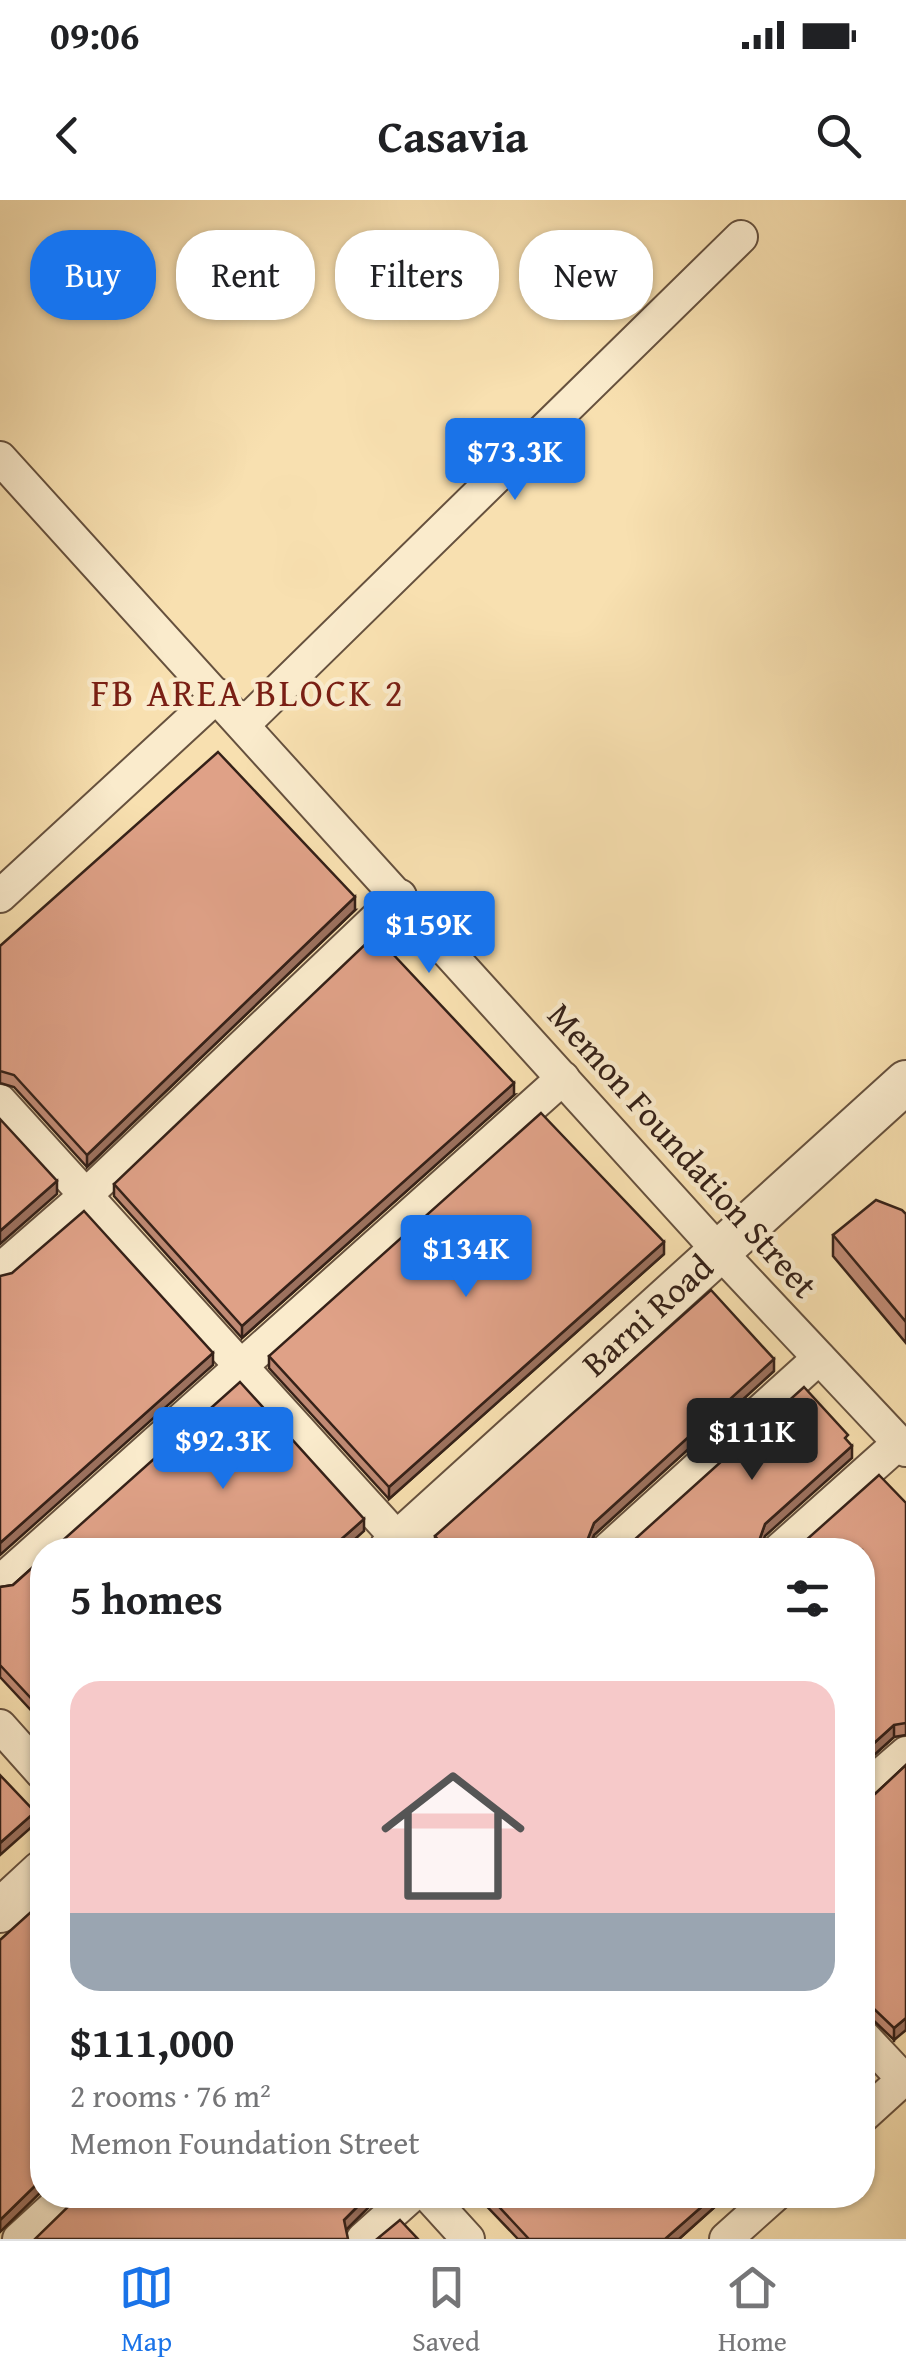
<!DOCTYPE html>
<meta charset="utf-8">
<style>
:root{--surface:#fff;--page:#f2f2f2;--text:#202124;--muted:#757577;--line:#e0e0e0;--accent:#1a73e8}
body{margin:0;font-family:"Gentium Book Plus",serif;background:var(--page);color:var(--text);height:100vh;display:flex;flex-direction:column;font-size:38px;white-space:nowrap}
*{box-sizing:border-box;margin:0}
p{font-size:32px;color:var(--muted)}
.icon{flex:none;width:55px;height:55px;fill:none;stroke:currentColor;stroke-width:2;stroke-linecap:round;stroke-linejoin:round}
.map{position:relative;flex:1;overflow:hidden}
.details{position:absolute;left:30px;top:1338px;width:845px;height:670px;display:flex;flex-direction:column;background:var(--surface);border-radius:40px;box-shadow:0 2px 8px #0004}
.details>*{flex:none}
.banner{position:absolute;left:30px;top:30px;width:848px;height:90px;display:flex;gap:20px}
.price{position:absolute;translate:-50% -85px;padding:0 22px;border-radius:10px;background:var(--accent);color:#fff;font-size:32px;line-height:65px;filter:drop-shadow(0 2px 5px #0008)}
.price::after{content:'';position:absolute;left:50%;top:60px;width:30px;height:22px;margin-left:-15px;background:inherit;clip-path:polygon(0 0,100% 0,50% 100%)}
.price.active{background:#222;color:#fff}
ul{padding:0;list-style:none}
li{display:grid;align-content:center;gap:20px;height:530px;padding:0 40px}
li+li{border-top:2px solid var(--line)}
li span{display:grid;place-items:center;height:310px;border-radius:30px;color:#555}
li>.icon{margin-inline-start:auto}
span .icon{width:180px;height:180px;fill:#fffc;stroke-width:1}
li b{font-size:42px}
h2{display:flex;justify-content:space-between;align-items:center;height:120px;padding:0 40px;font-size:42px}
.chip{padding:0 35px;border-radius:40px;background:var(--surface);box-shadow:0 2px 8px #0004;font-size:35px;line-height:90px}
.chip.active{background:var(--accent);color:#fff}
.status{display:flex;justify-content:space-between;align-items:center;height:70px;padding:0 50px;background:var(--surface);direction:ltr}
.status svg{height:28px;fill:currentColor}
header{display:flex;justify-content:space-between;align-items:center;height:130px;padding:0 40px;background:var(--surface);font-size:45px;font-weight:700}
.tabs{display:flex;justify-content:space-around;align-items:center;height:140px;border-top:2px solid var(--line);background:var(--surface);font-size:28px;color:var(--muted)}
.tabs a{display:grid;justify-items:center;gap:5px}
.tabs .active{color:var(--accent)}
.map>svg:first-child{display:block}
</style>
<div class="status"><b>09:06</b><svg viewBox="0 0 49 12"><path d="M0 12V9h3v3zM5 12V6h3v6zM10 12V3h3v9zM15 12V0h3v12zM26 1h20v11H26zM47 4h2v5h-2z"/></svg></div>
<header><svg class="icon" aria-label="back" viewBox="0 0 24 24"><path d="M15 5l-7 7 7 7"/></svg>Casavia<svg class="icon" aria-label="search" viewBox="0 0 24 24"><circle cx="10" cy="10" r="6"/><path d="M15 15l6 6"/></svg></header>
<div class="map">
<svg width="906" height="2039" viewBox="0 0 906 2039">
<rect width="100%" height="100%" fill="#f8e0b0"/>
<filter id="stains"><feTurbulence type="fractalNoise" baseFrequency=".002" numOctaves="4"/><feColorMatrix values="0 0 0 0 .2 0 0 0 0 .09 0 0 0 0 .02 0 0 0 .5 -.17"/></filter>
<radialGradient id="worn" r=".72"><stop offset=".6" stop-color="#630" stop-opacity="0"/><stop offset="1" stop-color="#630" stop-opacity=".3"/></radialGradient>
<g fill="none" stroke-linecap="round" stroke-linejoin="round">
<defs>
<g id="minor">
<path d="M0 258 718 1050 906 1250"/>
<path d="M244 524 741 37"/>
<path d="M0 696 218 495"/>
<path d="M0 901 408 1350"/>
<path d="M0 1070 86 995 400 696"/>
<path d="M607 1350 819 1158"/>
<path d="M779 1350 899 1243"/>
<path d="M0 1382 563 878"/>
<path d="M0 1526 42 1573"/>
<path d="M862 1591 906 1553"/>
<path d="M862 1835 906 1882"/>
<path d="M862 1917 906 1877"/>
<path d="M428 1995 468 2039"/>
<path d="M19 2039 67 1995"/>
<path d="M363 2039 412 1995"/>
<path d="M726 2039 775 1995"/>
</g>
<g id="tertiary">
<path d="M390 1350 906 882"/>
<path d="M0 1711 42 1672"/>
</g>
</defs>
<use href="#minor" stroke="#66513e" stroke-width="36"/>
<use href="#tertiary" stroke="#66513e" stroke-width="46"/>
<use href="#minor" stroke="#faebcc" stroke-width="32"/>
<use href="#tertiary" stroke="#faebcc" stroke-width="42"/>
</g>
<g fill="#c08a74" stroke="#352118" stroke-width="2.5">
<path d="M355 710 87 967 14 887 0 883V746Z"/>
<path d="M514 895 242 1138 114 996V984Z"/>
<path d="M906 1014V1143L833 1056V1035Z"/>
<path d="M664 1054 389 1299 269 1168V1156Z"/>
<path d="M774 1171 594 1335 590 1346 592 1350H436L435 1348V1336Z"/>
<path d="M906 1303V1535L894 1537 862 1566Z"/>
<path d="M42 1359V1522L0 1477V1387L13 1385Z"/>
<path d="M906 1565 894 1840 869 1816 862 1817V1596L875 1594Z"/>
<path d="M476 1995H728L679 2039H518Z"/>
</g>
<g fill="#9c715e" stroke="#352118" stroke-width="2.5">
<path d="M355 697V710L87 967V955Z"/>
<path d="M514 883V895L242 1138V1126Z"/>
<path d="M57 981V994L0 1044V1031Z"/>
<path d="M664 1042V1054L389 1299V1287Z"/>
<path d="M213 1153V1165L0 1355V1343Z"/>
<path d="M774 1159V1171L594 1335 588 1350 587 1341 594 1323Z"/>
<path d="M852 1246V1258L765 1336 760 1350 759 1341 765 1324Z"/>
<path d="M364 1319V1331L343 1350H329Z"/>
<path d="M894 1525V1537L862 1566V1554Z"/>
<path d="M35 1612V1624L0 1655V1643Z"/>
<path d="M906 1818V1830L894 1840V1828Z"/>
<path d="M868 1858V1871L862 1875V1863Z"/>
<path d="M42 1979V1991L0 2032V2020Z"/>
<path d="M369 1995H373V2003L344 2032V2020Z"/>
<path d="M715 1995H728L679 2039H665Z"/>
</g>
<g fill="#dfa187" stroke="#352118" stroke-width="2.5">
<path d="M218 552 355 697 87 955 14 875 0 871V746Z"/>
<path d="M375 735 514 883 242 1126 114 984Z"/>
<path d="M541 913 664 1042 389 1287 269 1156Z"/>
<path d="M0 919 57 981 0 1031Z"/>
<path d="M876 1000 902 1010 906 1014V1122L833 1035Z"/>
<path d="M84 1011 213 1153 0 1343V1076L12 1073Z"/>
<path d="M711 1090 774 1159 594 1323 587 1341 592 1350H442L445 1348 435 1336Z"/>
<path d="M240 1182 364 1319 329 1350H52Z"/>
<path d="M804 1187 848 1235 845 1238 852 1246 765 1324 759 1341 764 1350H623Z"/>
<path d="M879 1275 906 1303V1523L894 1525 862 1554V1350H795Z"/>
<path d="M42 1359V1510L0 1465V1387L13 1385Z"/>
<path d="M906 1565V1818L894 1828 869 1804 862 1805V1596L875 1594Z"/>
<path d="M0 1575 35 1612 0 1643Z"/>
<path d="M42 1702V1979L0 2020V2028V1740Z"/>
<path d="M80 1995H369L344 2020 348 2039H35Z"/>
<path d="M488 1995H715L665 2039H529Z"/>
<path d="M400 2020 418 2039H377Z"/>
</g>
<g text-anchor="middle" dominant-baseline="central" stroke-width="9" stroke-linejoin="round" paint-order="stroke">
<g font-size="35" fill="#352118" stroke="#faebcc">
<text transform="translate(683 950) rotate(48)">Memon Foundation Street</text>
<text transform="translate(647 1115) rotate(-42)">Barni Road</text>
</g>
<g font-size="38" letter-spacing="2.5" fill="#7a1f14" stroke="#faebcc">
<text x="248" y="492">FB AREA BLOCK 2</text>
</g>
</g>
<rect width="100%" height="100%" filter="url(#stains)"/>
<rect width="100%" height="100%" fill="url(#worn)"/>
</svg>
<b class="price" style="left:515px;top:303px">$73.3K</b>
<b class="price" style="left:429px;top:776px">$159K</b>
<b class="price" style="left:466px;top:1100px">$134K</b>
<b class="price active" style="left:752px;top:1283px">$111K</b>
<b class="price" style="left:223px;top:1292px">$92.3K</b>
<div class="banner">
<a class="chip active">Buy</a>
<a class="chip">Rent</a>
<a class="chip">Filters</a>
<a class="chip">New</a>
</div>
<section class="details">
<h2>5 homes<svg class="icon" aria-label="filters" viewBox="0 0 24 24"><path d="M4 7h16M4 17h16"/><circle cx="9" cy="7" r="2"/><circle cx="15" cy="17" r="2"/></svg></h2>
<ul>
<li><span style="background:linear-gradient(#f6c9c9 75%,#9aa5b1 0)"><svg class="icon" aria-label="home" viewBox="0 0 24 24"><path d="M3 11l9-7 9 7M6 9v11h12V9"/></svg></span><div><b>$111,000</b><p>2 rooms · 76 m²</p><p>Memon Foundation Street</p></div></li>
</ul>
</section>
</div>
<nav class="tabs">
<a class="active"><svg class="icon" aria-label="map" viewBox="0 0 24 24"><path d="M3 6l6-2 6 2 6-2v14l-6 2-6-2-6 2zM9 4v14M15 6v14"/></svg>Map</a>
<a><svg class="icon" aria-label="saved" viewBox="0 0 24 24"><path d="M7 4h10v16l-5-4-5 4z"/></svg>Saved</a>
<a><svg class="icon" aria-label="home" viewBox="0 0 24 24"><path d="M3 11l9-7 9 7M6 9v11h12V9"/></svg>Home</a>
</nav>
